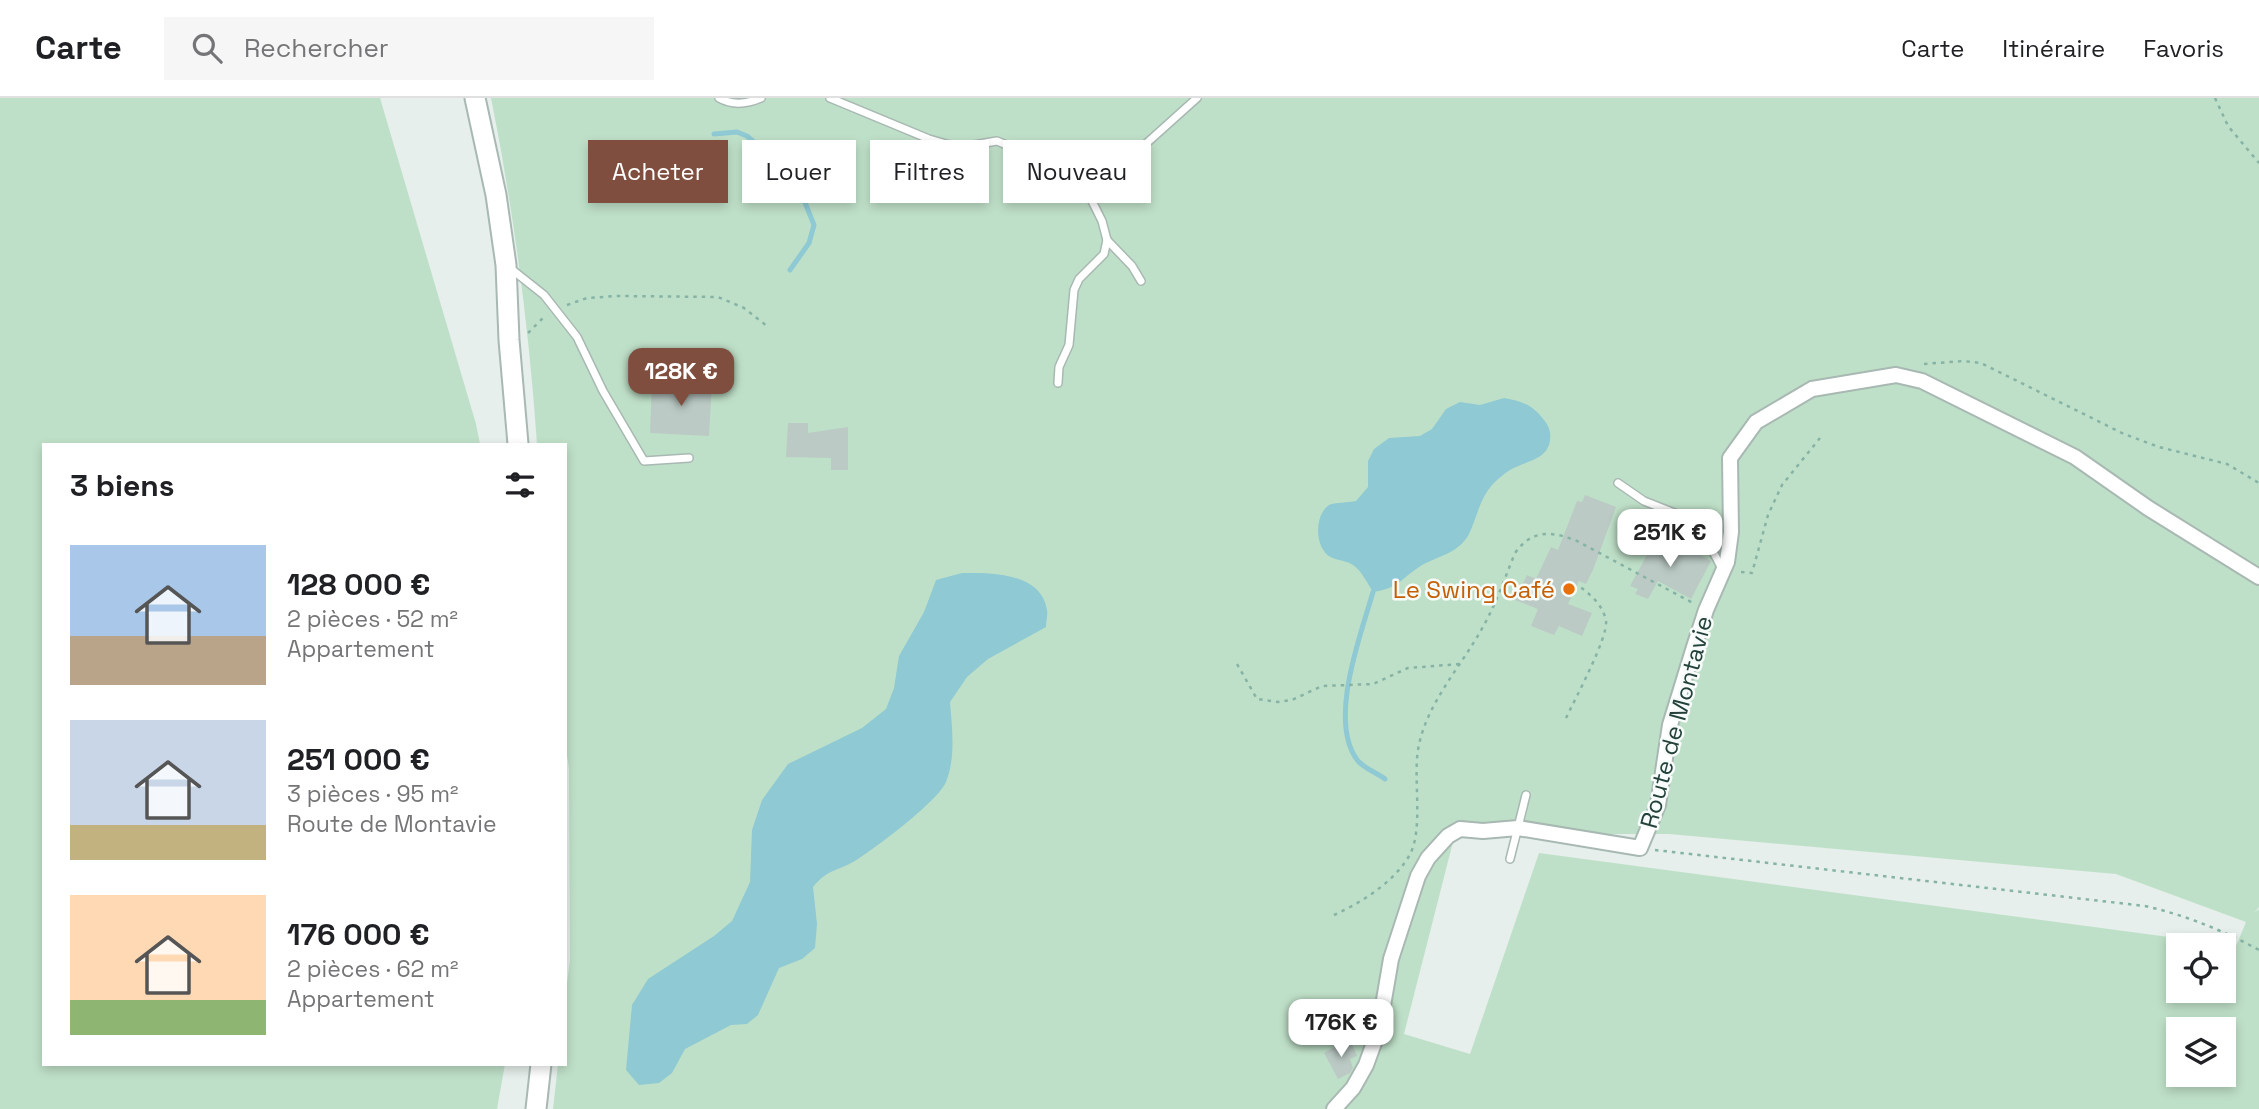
<!DOCTYPE html>
<html lang="fr">
<meta charset="utf-8">
<style>
:root{--surface:#fff;--page:#f6f6f6;--text:#202124;--muted:#757577;--line:#e0e0e0;--accent:#7f4e3f}
body{margin:0;font-family:"Space Grotesk",sans-serif;background:var(--page);color:var(--text);height:100vh;display:flex;flex-direction:column;font-size:26px;white-space:nowrap}
*{box-sizing:border-box;margin:0}
p{font-size:23px;color:var(--muted)}
.icon{flex:none;width:38px;height:38px;fill:none;stroke:currentColor;stroke-width:2;stroke-linecap:round;stroke-linejoin:round}
.map{position:relative;flex:1;overflow:hidden}
.sheet{position:absolute;left:42px;top:345px;width:525px;height:623px;display:flex;flex-direction:column;background:var(--surface);border-radius:0px;box-shadow:0 4px 10px #0003}
.sheet>*{flex:none}
.guide{position:absolute;left:588px;top:42px;width:665px;height:63px;display:flex;gap:14px}
.buttons{position:absolute;left:2166px;top:835px;display:grid;gap:14px}
.buttons a{display:grid;place-items:center;width:70px;height:70px;border-radius:0px;background:var(--surface);box-shadow:0 4px 10px #0003;font-size:35px}
.price{position:absolute;translate:-50% -60px;padding:0 16px;border-radius:14px;background:#fff;color:#222;font-size:23px;line-height:46px;filter:drop-shadow(0 2px 4px #0008)}
.price::after{content:'';position:absolute;left:50%;top:42px;width:21px;height:16px;margin-left:-10px;background:inherit;clip-path:polygon(0 0,100% 0,50% 100%)}
.price.active{background:var(--accent);color:#fff}
ul{padding:0;list-style:none}
li{display:flex;align-items:center;gap:21px;height:175px;padding:0 28px}
li span{display:grid;place-items:center;flex:none;width:196px;height:140px;border-radius:0px;color:#555}
li>.icon{margin-inline-start:auto}
span .icon{width:84px;height:84px;fill:#fffc;stroke-width:1}
li b{font-size:30px}
h2{display:flex;justify-content:space-between;align-items:center;height:84px;padding:0 28px;font-size:30px}
.pill{padding:0 24px;border-radius:0px;background:var(--surface);box-shadow:0 4px 10px #0003;font-size:24px;line-height:63px}
.pill.active{background:var(--accent);color:#fff}
header{display:flex;align-items:center;gap:42px;box-sizing:border-box;height:98px;padding:0 35px;background:var(--surface);border-bottom:2px solid var(--line)}
header strong{font-size:33px}
nav{display:flex;gap:38px;margin-inline-start:auto;font-size:24px}
.search{width:490px;height:63px;background:var(--page);display:flex;align-items:center;gap:18px;box-sizing:border-box;padding:0 24px;border-radius:0px;color:var(--muted);font-size:26px}
.map>svg:first-child{display:block}
</style>
<header>
<strong>Carte</strong>
<div class="search"><svg class="icon" aria-label="search" viewBox="0 0 24 24"><circle cx="10" cy="10" r="6"/><path d="M15 15l6 6"/></svg>Rechercher</div>
<nav><a>Carte</a><a>Itinéraire</a><a>Favoris</a></nav>
</header>
<div class="map">
<svg width="2259" height="1011" viewBox="0 0 2259 1011">
<rect width="100%" height="100%" fill="#e6efeb"/>
<g fill="#bfe0c8" fill-rule="evenodd">
<path d="M0 0H380L476 326 480 346H44V966H505L497 1011H0Z"/>
<path d="M491 0H2259V809L2255 814 2259 811V1011H553L558 966H565V901L570 862 569 670 565 645V346H537C529 230 514 115 491 0ZM1455 736H1669L2116 776 2246 824 2236 848 1539 755 1470 956 1404 936ZM2179 847H2224V892H2179ZM2179 931H2224V976H2179Z"/>
</g>
<g fill="#8ec9d4">
<path d="M1504 300C1522 303 1533 307 1544 322 1549 328 1551 334 1550 342 1548 362 1525 363 1510 372 1505 375 1499 380 1494 385 1479 400 1477 421 1468 438 1456 457 1436 458 1419 469 1401 481 1397 491 1373 494 1367 485 1362 473 1353 467 1344 461 1330 463 1324 453 1315 441 1316 416 1329 407 1335 404 1348 405 1356 403L1368 389V363L1374 351 1389 340 1420 338 1432 331 1446 311 1460 304 1480 307Z"/>
<path d="M962 475C991 475 1041 474 1047 512 1048 517 1046 523 1046 529L988 561 967 579 950 604C952 630 956 659 946 684 937 704 878 748 858 761 838 774 830 769 813 789L817 826 815 850 802 861 779 870 758 917 747 926 731 927 685 951 672 975 659 985 639 987 626 972 632 907 648 881 714 838 732 823 750 784 752 732 762 702 788 666 862 630 886 611 894 590 899 558 924 514 936 482Z"/>
</g>
<g fill="none" stroke-linecap="round" stroke-linejoin="round">
<g stroke="#8ec9d4" stroke-width="5">
<path d="M714 36 737 34 747 38 755 45 769 65 800 77 804 86V102L814 127 809 145 790 172"/>
<path d="M1373 494C1361 536 1327 624 1358 663 1364 670 1377 675 1385 681"/>
</g>
</g>
<g fill="#bbcac4">
<path d="M652 284 712 285 709 338 650 335Z"/>
<path d="M788 325H808V335L848 329V372H831V360L786 359Z"/>
<path d="M1585 397 1616 409 1593 472 1586 486 1579 483 1568 506 1592 515 1582 538 1559 528 1554 537 1531 528 1538 511 1515 502 1527 477 1536 481 1551 449 1558 452 1577 403 1582 404Z"/>
<path d="M1659 435 1711 463 1691 501 1658 483 1648 501 1635 496 1638 491 1630 488Z"/>
<path d="M1343 944 1345 949 1352 946 1357 958 1350 961 1353 970 1350 975 1338 981 1324 955Z"/>
</g>
<g fill="none" stroke-linecap="round" stroke-linejoin="round">
<defs>
<g id="service">
<path d="M719 0C733 8 747 6 761 0"/>
<path d="M830 0 929 41 950 47 962 49 997 43 1021 53 1075 84 1092 103 1102 123 1107 142 1104 156 1079 181 1074 192 1069 247 1059 269 1058 285"/>
<path d="M1082 91C1070 48 1111 55 1139 52L1197 0"/>
<path d="M1107 142 1132 168 1141 183"/>
<path d="M510 170 544 197 577 239 603 293 644 363 689 360"/>
<path d="M1618 385 1644 403 1677 416 1691 424 1705 438 1723 473"/>
<path d="M1510 761 1526 697"/>
</g>
<path id="minor" d="M1334 1011 1353 990 1366 967 1379 931 1391 861 1418 778 1428 760 1448 738 1460 731 1483 733 1518 730 1640 750 1658 707 1670 627 1694 549 1706 512 1727 464 1731 434 1730 360 1756 324 1812 291 1896 277 1922 283 2075 359 2148 410 2259 479"/>
<g id="tertiary">
<path d="M475 0 496 97 506 167 509 242 518 346"/>
<path d="M536 1011 541 966"/>
</g>
</defs>
<use href="#service" stroke="#a8b8b2" stroke-width="10"/>
<use href="#minor" stroke="#a8b8b2" stroke-width="18"/>
<use href="#tertiary" stroke="#a8b8b2" stroke-width="23"/>
<g stroke="#86b3a5" stroke-width="2.5" stroke-dasharray="3.5 5" stroke-linecap="butt">
<path d="M2215 0 2228 28 2259 65"/>
<path d="M567 207 587 200 617 198 718 199 744 210 767 228"/>
<path d="M528 235 546 217"/>
<path d="M1924 266 1963 263 1981 265 2124 336 2159 349 2227 366 2259 385"/>
<path d="M1741 474 1752 475 1768 417 1782 387 1820 340"/>
<path d="M1237 566 1257 601 1278 604 1292 602 1322 588 1373 586 1408 570 1460 566"/>
<path d="M1566 620C1575 601 1608 540 1606 523 1603 507 1591 497 1579 488"/>
<path d="M1655 752 2145 808C2185 817 2222 832 2259 852"/>
<path d="M1334 817C1362 804 1393 785 1409 758 1424 733 1413 681 1418 652 1425 608 1459 571 1480 534 1495 509 1504 482 1515 455 1532 431 1552 433 1577 443L1693 505"/>
</g>
<use href="#service" stroke="#fff" stroke-width="7"/>
<use href="#minor" stroke="#fff" stroke-width="14"/>
<use href="#tertiary" stroke="#fff" stroke-width="19"/>
</g>
<circle fill="#e8710a" stroke="#f7fbf9" stroke-width="2.5" cx="1569" cy="491" r="7"/>
<g text-anchor="middle" dominant-baseline="central" stroke-width="5" stroke-linejoin="round" paint-order="stroke">
<g font-size="24" fill="#c56008" stroke="#f7fbf9" text-anchor="end">
<text x="1555" y="491">Le Swing Café</text>
</g>
<g font-size="24" fill="#24423a" stroke="#f7fbf9">
<text transform="translate(1676 624) rotate(-75)">Route de Montavie</text>
</g>
</g>
</svg>
<div class="buttons">
<a><svg class="icon" aria-label="locate" viewBox="0 0 24 24"><circle cx="12" cy="12" r="6"/><path d="M12 2v4M12 18v4M2 12h4M18 12h4"/></svg></a>
<a><svg class="icon" aria-label="layers" viewBox="0 0 24 24"><path d="M12 4l9 5-9 5-9-5zM3 14l9 5 9-5"/></svg></a>
</div>
<b class="price active" style="left:681px;top:310px">128K €</b>
<b class="price" style="left:1670px;top:471px">251K €</b>
<b class="price" style="left:1341px;top:961px">176K €</b>
<div class="guide">
<a class="pill active">Acheter</a>
<a class="pill">Louer</a>
<a class="pill">Filtres</a>
<a class="pill">Nouveau</a>
</div>
<section class="sheet">
<h2>3 biens<svg class="icon" aria-label="filters" viewBox="0 0 24 24"><path d="M4 7h16M4 17h16"/><circle cx="9" cy="7" r="2"/><circle cx="15" cy="17" r="2"/></svg></h2>
<ul>
<li><span style="background:linear-gradient(#a9c7e8 65%,#b9a48a 0)"><svg class="icon" aria-label="home" viewBox="0 0 24 24"><path d="M3 11l9-7 9 7M6 9v11h12V9"/></svg></span><div><b>128 000 €</b><p>2 pièces · 52 m²</p><p>Appartement</p></div></li>
<li><span style="background:linear-gradient(#c9d6e8 75%,#c2b280 0)"><svg class="icon" aria-label="home" viewBox="0 0 24 24"><path d="M3 11l9-7 9 7M6 9v11h12V9"/></svg></span><div><b>251 000 €</b><p>3 pièces · 95 m²</p><p>Route de Montavie</p></div></li>
<li><span style="background:linear-gradient(#ffd9b3 75%,#8fb573 0)"><svg class="icon" aria-label="home" viewBox="0 0 24 24"><path d="M3 11l9-7 9 7M6 9v11h12V9"/></svg></span><div><b>176 000 €</b><p>2 pièces · 62 m²</p><p>Appartement</p></div></li>
</ul>
</section>
</div>
